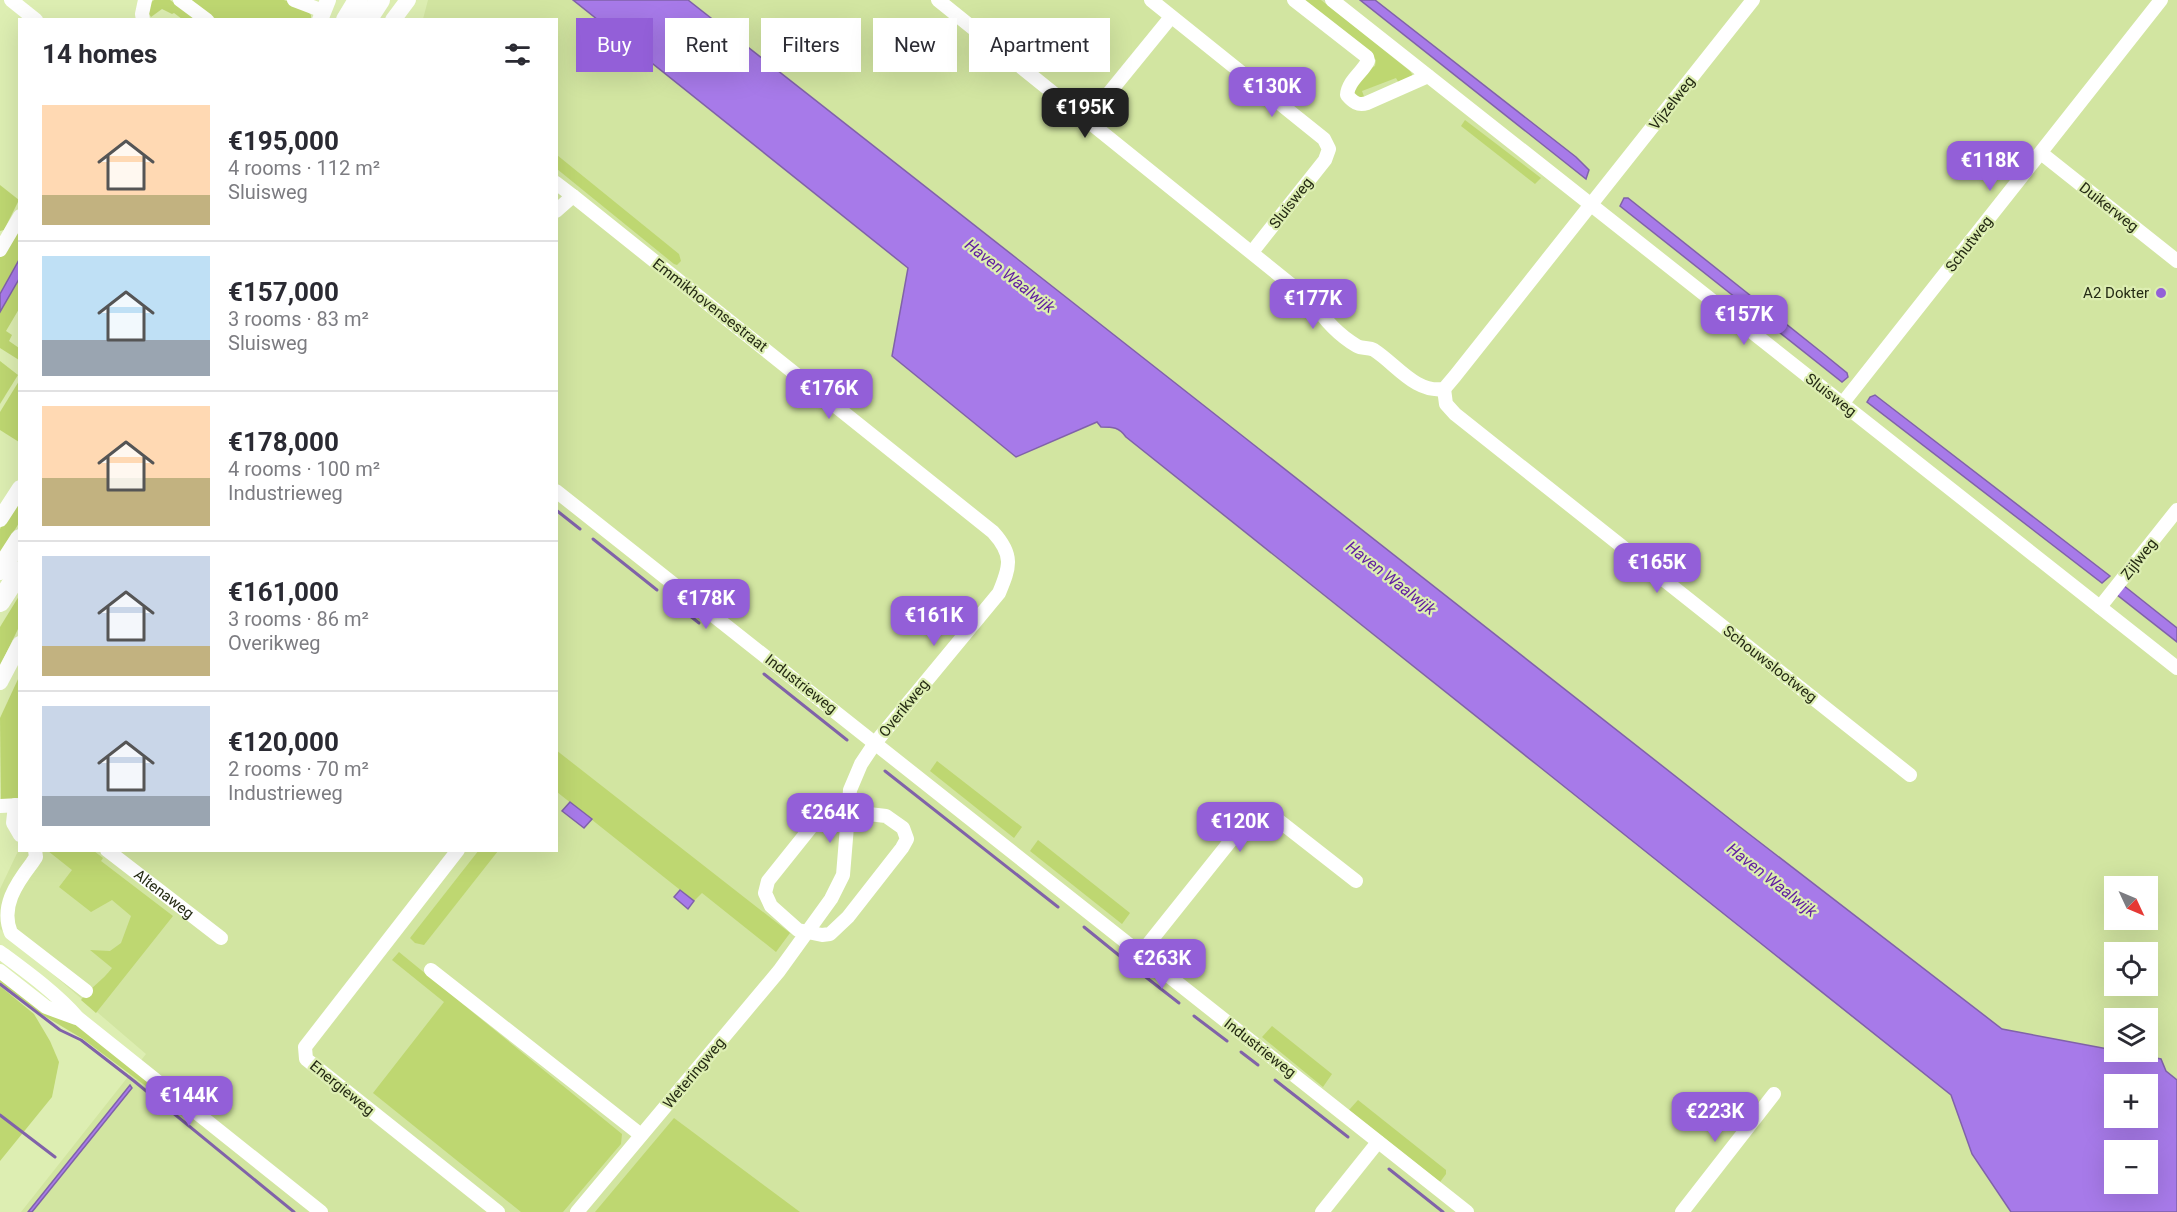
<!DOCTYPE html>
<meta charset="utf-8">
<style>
:root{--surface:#fff;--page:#f7f7f7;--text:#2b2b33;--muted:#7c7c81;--line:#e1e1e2;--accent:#935fd8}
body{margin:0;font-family:Roboto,sans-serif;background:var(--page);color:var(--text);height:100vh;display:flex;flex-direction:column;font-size:22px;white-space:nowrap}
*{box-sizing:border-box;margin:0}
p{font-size:20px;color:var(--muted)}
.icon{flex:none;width:33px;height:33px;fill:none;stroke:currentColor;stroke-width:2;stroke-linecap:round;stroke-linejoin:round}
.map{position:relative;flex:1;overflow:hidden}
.details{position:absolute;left:18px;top:18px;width:540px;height:834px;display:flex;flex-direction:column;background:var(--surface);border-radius:0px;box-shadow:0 6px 24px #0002}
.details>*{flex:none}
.hud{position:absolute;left:576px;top:18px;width:570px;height:54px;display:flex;gap:12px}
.needle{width:39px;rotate:134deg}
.buttons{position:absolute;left:2104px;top:876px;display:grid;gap:12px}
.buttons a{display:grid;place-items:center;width:54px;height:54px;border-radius:0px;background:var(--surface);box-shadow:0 6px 24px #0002;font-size:30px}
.price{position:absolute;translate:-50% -51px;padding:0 14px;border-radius:12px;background:var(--accent);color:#fff;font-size:20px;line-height:39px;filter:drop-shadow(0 2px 3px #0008)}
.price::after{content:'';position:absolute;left:50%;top:36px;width:18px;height:14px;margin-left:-9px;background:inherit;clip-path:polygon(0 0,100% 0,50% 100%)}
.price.current{background:#222;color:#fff}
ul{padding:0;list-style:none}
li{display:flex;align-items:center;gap:18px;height:150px;padding:0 24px}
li+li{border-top:2px solid var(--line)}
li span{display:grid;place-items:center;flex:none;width:168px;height:120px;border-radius:0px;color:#555}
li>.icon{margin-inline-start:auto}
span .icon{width:72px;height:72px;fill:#fffc;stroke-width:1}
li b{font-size:26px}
h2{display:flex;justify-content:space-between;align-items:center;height:72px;padding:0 24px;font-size:26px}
.pill{padding:0 21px;border-radius:0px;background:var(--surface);box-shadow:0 6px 24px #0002;font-size:21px;line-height:54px}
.pill.current{background:var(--accent);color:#fff}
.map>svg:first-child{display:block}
</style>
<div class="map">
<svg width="2177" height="1212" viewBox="0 0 2177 1212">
<rect width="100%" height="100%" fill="#ddeeb2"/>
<path fill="#d2e5a1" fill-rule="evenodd" d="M428 0H2177V1212H21L146 1054 0 929V889L19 849 556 850V20L423 19ZM2115 886H2148V920H2115ZM2115 952H2148V986H2115ZM2115 1018H2148V1052H2115ZM2115 1084H2148V1118H2115ZM2115 1150H2148V1184H2115Z"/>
<g fill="#bed771">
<path d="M154 0H170L197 19H182L174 13 172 14 162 9 151 17 148 12V5Z"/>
<path d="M188 0H284L305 8 311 15V19H216Z"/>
<path d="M1300 0H1321L1410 71 1413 76 1400 85 1396 78 1362 91 1365 99 1362 100 1352 93 1367 70 1375 66 1376 60Z"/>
<path d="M1465 120 1541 178 1535 184 1461 126Z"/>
<path d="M557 155 679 254 681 261 677 265 674 264 557 169Z"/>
<path d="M0 185 19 200 4 230 0 231Z"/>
<path d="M19 223V260L0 294V256Z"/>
<path d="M19 279V309L6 331 12 335 9 341 19 348V360L0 348V312Z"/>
<path d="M0 361 18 375 0 404Z"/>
<path d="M19 381V442L0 430V412Z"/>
<path d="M19 497V523L0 554V529Z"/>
<path d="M19 596V627L0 666V627Z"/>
<path d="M19 677V799L1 800 0 718Z"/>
<path d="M556 750 790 933 776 952 702 893 694 901 557 792Z"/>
<path d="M937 761 1022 827 1014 838 930 771Z"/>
<path d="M1038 840 1130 913 1122 924 1030 851Z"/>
<path d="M479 850 498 851 424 945 415 943 410 938Z"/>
<path d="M48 851H94L103 858 101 861 173 916 96 1013 81 1000C90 988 103 980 112 968L90 950 110 951 121 943 131 916 112 900 91 912 59 887 72 870Z"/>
<path d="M399 952 622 1134 621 1144 563 1212H521L373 1093 444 1002 392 960Z"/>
<path d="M0 975 82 1026 187 1110 176 1107 155 1093 83 1039 41 1014 0 982Z"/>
<path d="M0 986 34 1014 50 1041 59 1062 52 1097 0 1161Z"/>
<path d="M1272 1026 1332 1074 1323 1087 1262 1037Z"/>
<path d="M1358 1100 1446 1170V1174L1440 1182 1349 1110Z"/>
<path d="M674 1118 800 1212H595Z"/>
</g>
<g fill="#a77ae9" stroke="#8062a9" stroke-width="1.5" fill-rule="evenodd">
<path d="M573 0H688L1740 827 2002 1029 2161 1059 2166 1071 2177 1080V1212H2011L1972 1154 1951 1095C1675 877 1402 655 1126 437 1119 427 1113 427 1101 427L1097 422 1016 457 892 356 908 268ZM2148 1084V1118H2115V1084ZM2148 1150V1184H2115V1150Z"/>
<path d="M1360 0H1375L1576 157 1589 170 1586 179Z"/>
<path d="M1624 198H1628L1825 355 1847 373 1848 377 1842 382 1620 206Z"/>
<path d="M19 260V279L0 312V294Z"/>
<path d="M1875 395 2110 576 2102 583 1867 402 1870 397Z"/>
<path d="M2123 585 2177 628V642L2116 594Z"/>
<path d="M570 802 592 819 584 828 562 811Z"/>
<path d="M680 890 694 901 688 909 674 897Z"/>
<path d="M130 1085 132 1088 32 1212H28Z"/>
</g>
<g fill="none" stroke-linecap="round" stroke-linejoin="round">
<g stroke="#8062a9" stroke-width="3">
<path d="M556 510 580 529"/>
<path d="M593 539 657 590"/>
<path d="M670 600 699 623"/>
<path d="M764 674 847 740"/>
<path d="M885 771 1058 907"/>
<path d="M1084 927 1121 957"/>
<path d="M1138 971 1179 1003"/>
<path d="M0 984 60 1030 81 1040 134 1081 294 1212"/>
<path d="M1194 1016 1227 1041"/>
<path d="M1241 1052 1258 1065"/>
<path d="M1275 1080 1348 1137"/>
<path d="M0 1115 55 1157"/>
<path d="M1389 1169 1443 1212"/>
</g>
<g stroke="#fff" stroke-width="14">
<path d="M11 0 36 20"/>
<path d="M180 0 207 20"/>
<path d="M294 0 323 11"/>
<path d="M938 0 1315 304C1324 320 1340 336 1357 346 1362 349 1369 347 1374 350 1397 365 1415 393 1444 389L1455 376 1753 0"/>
<path d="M1151 0 1324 139 1329 149 1325 160 1252 252"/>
<path d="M1294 0 1367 57 1368 61C1362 73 1348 81 1347 95 1353 102 1358 106 1367 103L1428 76"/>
<path d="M1332 0 2177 668"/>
<path d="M143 20 142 14 145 0"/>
<path d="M1087 120 1171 17"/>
<path d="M2041 153 2177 261"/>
<path d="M556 183 573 196 556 211"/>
<path d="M573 196 993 532C1014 555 1010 567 999 593L875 743 861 764 850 790 843 875 831 899 779 971 577 1212"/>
<path d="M0 250 20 216"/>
<path d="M1444 389 1446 404 1455 414 1910 775"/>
<path d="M1842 404 2161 0"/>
<path d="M556 491 1467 1212"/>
<path d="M2100 607 2177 510"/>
<path d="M15 805 13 823 20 835"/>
<path d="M0 806 20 805"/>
<path d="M834 810 886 816 903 828 907 839 902 848 848 917 830 934 822 935 798 930 771 906 765 893 768 881 816 821 825 811Z"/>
<path d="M35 850 36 857 32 863C16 884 0 907 11 933L86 991"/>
<path id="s1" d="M107 850 221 938"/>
<path d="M458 850 305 1047 306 1059 498 1212"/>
<path d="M0 952C27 972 56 993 78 1018L321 1212"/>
<path d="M1141 953 1252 814 1262 812 1278 820 1356 881"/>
<path d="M431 970 641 1135"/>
<path d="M0 971 46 1007 76 1018"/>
<path d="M1322 1212 1378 1142"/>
<path d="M1682 1212 1774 1094"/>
</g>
<g stroke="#fff" stroke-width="16">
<path d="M320 20 328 0"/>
<path d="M393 20 408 0"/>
<path d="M0 519 20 488"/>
<path d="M0 682 20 644"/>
</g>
<g stroke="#fff" stroke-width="20">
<path d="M346 20 358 0"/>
<path d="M367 20 380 0"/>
<path d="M0 570 20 539"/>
<path d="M0 602 20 571"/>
</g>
</g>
<circle fill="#935fd8" stroke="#ddeeb2" stroke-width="2" cx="2161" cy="293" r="6"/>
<g text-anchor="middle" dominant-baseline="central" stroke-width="4.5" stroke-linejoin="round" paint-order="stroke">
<g font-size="15" fill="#252b14" stroke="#ddeeb2">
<text transform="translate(1672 103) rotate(-52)">Vijzelweg</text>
<text transform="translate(1291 203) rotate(-52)">Sluisweg</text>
<text transform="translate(2109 207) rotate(38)">Duikerweg</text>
<text transform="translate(1969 244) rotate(-52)">Schutweg</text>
<text transform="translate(710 305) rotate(38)">Emmikhovensestraat</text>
<text transform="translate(1831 395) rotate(38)">Sluisweg</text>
<text transform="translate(2139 559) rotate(-52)">Zijlweg</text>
<text transform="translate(1770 664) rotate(38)">Schouwslootweg</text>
<text transform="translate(801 684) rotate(38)">Industrieweg</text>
<text transform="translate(904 708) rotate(-51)">Overikweg</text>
<text stroke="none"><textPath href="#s1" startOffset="72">Altenaweg</textPath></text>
<text transform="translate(1260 1048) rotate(38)">Industrieweg</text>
<text transform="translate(694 1073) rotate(-50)">Weteringweg</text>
<text transform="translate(342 1088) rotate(39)">Energieweg</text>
</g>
<g font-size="15" fill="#252b14" stroke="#ddeeb2" text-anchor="end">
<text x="2149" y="293">A2 Dokter</text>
</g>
<g font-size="16" font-style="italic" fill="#5f1ba0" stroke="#ddeeb2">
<text transform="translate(1010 276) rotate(38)">Haven Waalwijk</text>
<text transform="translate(1391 578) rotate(38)">Haven Waalwijk</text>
<text transform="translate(1772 880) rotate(38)">Haven Waalwijk</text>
</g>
</g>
</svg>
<div class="buttons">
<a><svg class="needle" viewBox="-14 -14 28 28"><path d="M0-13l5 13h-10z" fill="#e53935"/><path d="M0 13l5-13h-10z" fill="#7c7c81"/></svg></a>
<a><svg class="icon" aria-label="locate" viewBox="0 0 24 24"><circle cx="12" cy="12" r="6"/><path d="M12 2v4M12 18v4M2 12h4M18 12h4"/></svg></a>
<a><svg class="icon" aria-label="layers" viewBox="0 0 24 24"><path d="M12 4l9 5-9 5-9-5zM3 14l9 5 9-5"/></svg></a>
<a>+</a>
<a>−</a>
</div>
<b class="price" style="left:1272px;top:118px">€130K</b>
<b class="price current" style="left:1085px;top:139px">€195K</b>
<b class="price" style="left:1990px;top:192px">€118K</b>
<b class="price" style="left:1313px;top:330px">€177K</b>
<b class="price" style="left:1744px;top:346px">€157K</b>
<b class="price" style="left:829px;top:420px">€176K</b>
<b class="price" style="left:1657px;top:594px">€165K</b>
<b class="price" style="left:706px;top:630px">€178K</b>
<b class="price" style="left:934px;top:647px">€161K</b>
<b class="price" style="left:830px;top:844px">€264K</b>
<b class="price" style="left:1240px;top:853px">€120K</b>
<b class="price" style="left:1162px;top:990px">€263K</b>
<b class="price" style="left:189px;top:1127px">€144K</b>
<b class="price" style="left:1715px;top:1143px">€223K</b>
<div class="hud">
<a class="pill current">Buy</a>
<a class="pill">Rent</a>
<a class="pill">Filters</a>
<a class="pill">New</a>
<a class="pill">Apartment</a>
</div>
<section class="details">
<h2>14 homes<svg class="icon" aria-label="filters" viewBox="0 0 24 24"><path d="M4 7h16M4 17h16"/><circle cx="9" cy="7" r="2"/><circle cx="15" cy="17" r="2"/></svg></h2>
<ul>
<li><span style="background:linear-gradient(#ffd9b3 75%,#c2b280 0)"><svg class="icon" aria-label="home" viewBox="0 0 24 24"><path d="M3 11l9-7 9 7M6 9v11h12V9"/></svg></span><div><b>€195,000</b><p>4 rooms · 112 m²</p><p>Sluisweg</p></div></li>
<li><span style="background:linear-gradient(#bfe0f5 70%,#9aa5b1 0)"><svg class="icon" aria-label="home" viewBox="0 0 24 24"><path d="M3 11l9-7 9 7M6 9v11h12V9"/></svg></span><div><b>€157,000</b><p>3 rooms · 83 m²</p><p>Sluisweg</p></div></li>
<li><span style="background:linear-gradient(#ffd9b3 60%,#c2b280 0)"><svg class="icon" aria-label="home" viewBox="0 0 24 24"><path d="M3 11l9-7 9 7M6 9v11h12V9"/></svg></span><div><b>€178,000</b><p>4 rooms · 100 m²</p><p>Industrieweg</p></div></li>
<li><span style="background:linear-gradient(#c9d6e8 75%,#c2b280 0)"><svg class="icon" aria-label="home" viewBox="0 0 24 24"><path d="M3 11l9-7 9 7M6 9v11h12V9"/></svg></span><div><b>€161,000</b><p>3 rooms · 86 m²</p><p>Overikweg</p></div></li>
<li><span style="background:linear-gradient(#c9d6e8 75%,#9aa5b1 0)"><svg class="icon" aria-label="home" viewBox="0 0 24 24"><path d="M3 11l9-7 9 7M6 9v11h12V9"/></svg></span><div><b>€120,000</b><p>2 rooms · 70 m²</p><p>Industrieweg</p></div></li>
</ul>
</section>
</div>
